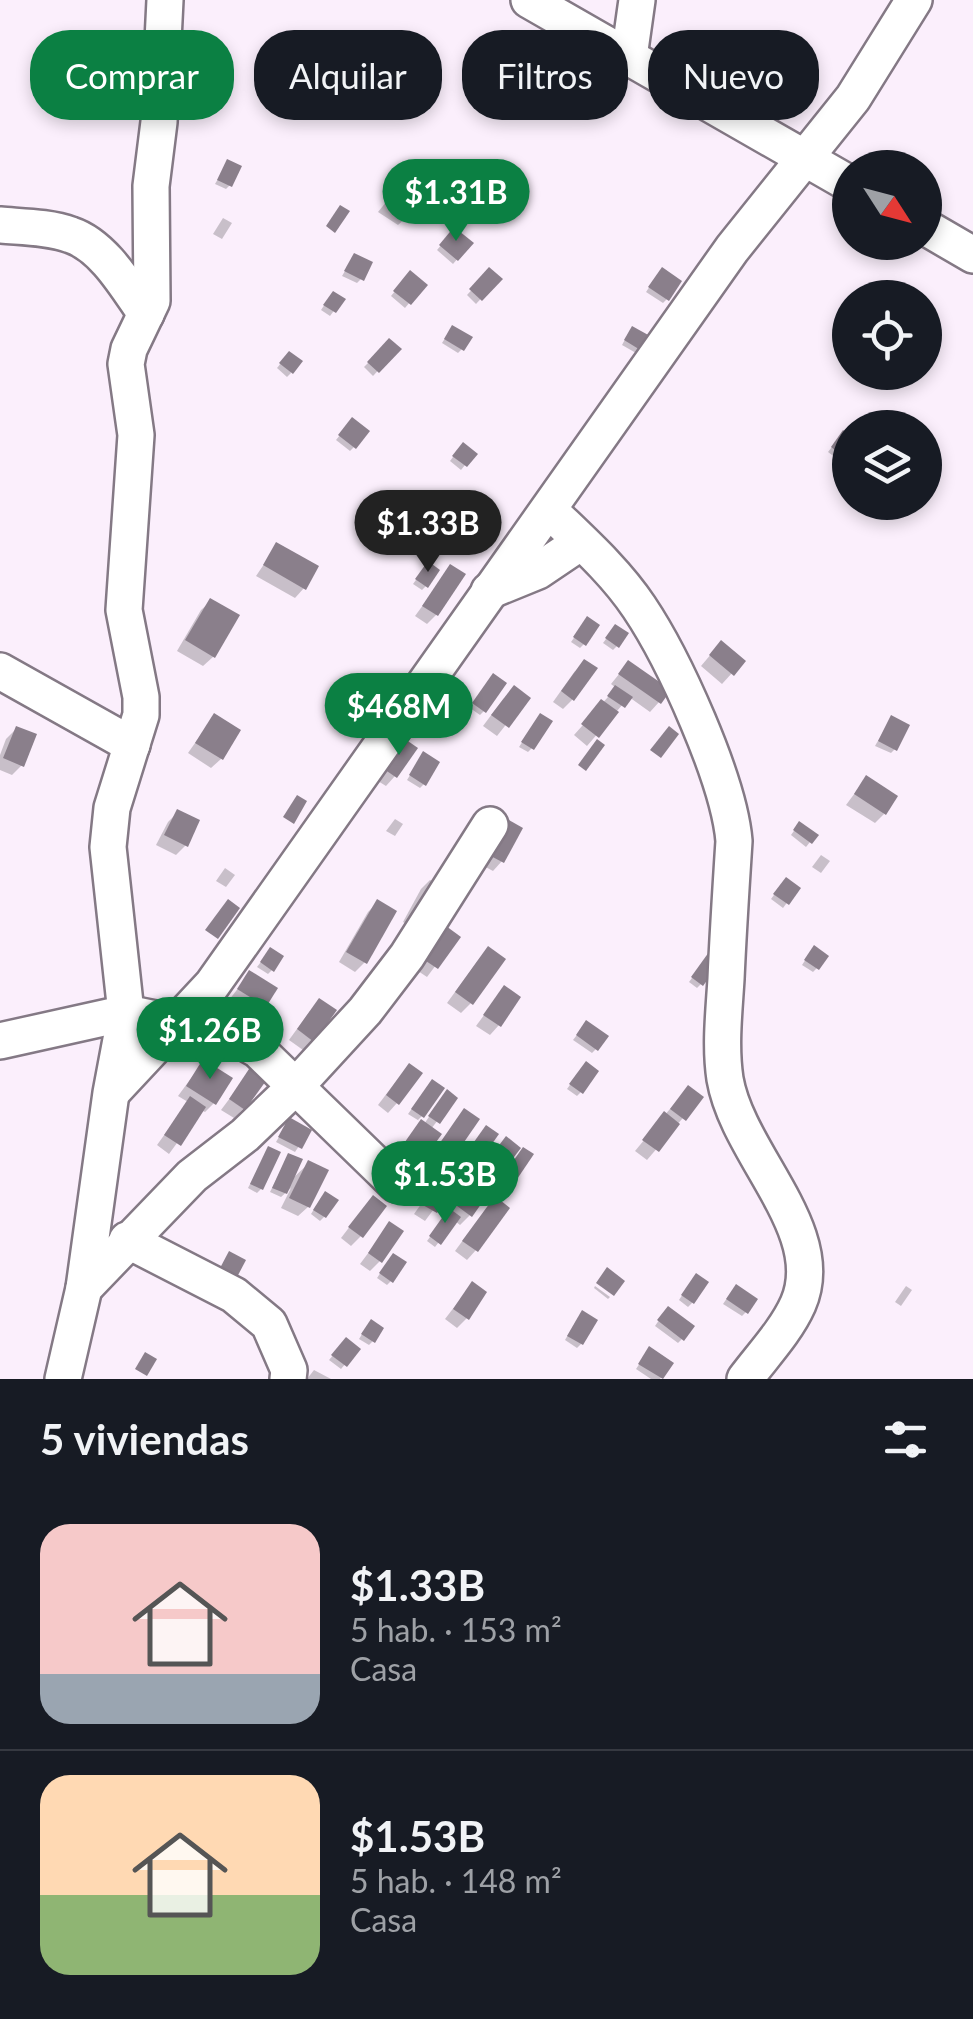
<!DOCTYPE html>
<html lang="es">
<meta charset="utf-8">
<style>
:root{--surface:#171b24;--page:#242831;--text:#f1f3f6;--muted:#9ea1a6;--line:#363941;--accent:#0b8043}
body{margin:0;font-family:Lato,sans-serif;background:var(--page);color:var(--text);height:100vh;display:flex;flex-direction:column;font-size:38px;white-space:nowrap}
*{box-sizing:border-box;margin:0}
p{font-size:32px;color:var(--muted)}
.icon{flex:none;width:55px;height:55px;fill:none;stroke:currentColor;stroke-width:2;stroke-linecap:round;stroke-linejoin:round}
.map{position:relative;height:1379px;overflow:hidden}
.side{display:flex;flex-direction:column;background:var(--surface);flex:1}
.side>*{flex:none}
.top-card{position:absolute;left:30px;top:30px;width:915px;height:90px;display:flex;gap:20px}
.needle{width:65px;rotate:126deg}
.controls{position:absolute;left:832px;top:150px;display:grid;gap:20px}
.controls a{display:grid;place-items:center;width:110px;height:110px;border-radius:50%;background:var(--surface);box-shadow:0 5px 15px #0003;font-size:50px}
.price{position:absolute;translate:-50% -85px;padding:0 22px;border-radius:35px;background:var(--accent);color:#fff;font-size:32px;line-height:65px;filter:drop-shadow(0 2px 5px #0008)}
.price::after{content:'';position:absolute;left:50%;top:60px;width:30px;height:22px;margin-left:-15px;background:inherit;clip-path:polygon(0 0,100% 0,50% 100%)}
.price.active{background:#222;color:#fff}
ul{padding:0;list-style:none}
li{display:flex;align-items:center;gap:30px;height:250px;padding:0 40px}
li+li{border-top:2px solid var(--line)}
li span{display:grid;place-items:center;flex:none;width:280px;height:200px;border-radius:30px;color:#555}
li>.icon{margin-inline-start:auto}
span .icon{width:120px;height:120px;fill:#fffc;stroke-width:1}
li b{font-size:42px}
h2{display:flex;justify-content:space-between;align-items:center;height:120px;padding:0 40px;font-size:42px}
.chip{padding:0 35px;border-radius:40px;background:var(--surface);box-shadow:0 5px 15px #0003;font-size:35px;line-height:90px}
.chip.active{background:var(--accent);color:#fff}
.map>svg:first-child{display:block}
</style>
<div class="map">
<svg width="973" height="1379" viewBox="0 0 973 1379">
<rect width="100%" height="100%" fill="#fbeffc"/>
<g fill="#0003">
<path d="M228 162 230 185 226 189 215 184Z"/>
<path d="M399 186 408 216 398 225 378 212Z"/>
<path d="M223 218 232 223 222 239 213 234Z"/>
<path d="M454 230 470 244 453 264 437 250Z"/>
<path d="M354 256 361 279 357 283 342 276Z"/>
<path d="M489 271 499 279 476 304 467 295Z"/>
<path d="M410 273 424 285 405 308 391 296Z"/>
<path d="M658 274 667 299 663 303 646 292Z"/>
<path d="M329 298 342 300 330 316 321 310Z"/>
<path d="M449 332 462 349 458 353 442 343Z"/>
<path d="M628 334 640 349 636 353 622 345Z"/>
<path d="M390 341 398 349 373 376 364 367Z"/>
<path d="M285 358 291 373 287 377 277 368Z"/>
<path d="M349 424 354 447 350 451 336 440Z"/>
<path d="M839 438H850V448L840 461 828 452Z"/>
<path d="M459 449 474 454 461 470 450 461Z"/>
<path d="M426 501 419 532 415 536 406 530Z"/>
<path d="M277 545 304 588 295 598 256 576Z"/>
<path d="M451 567 436 615 427 624 415 616Z"/>
<path d="M424 569 426 586 422 590 413 584Z"/>
<path d="M211 601 213 657 203 666 177 651 201 610Z"/>
<path d="M584 624V644L580 648 571 642Z"/>
<path d="M612 631 617 646 613 650 603 643Z"/>
<path d="M712 653 743 661 722 684 701 666Z"/>
<path d="M628 663 659 702 650 712 629 697 587 746 574 735 616 688 611 684Z"/>
<path d="M575 671 572 700 563 709 553 702Z"/>
<path d="M489 680 484 711 480 715 470 708Z"/>
<path d="M429 696 466 707 445 733 417 713Z"/>
<path d="M344 697 352 703 340 719 332 714Z"/>
<path d="M504 698H527L497 736 483 726Z"/>
<path d="M214 716 221 759 211 768 188 753Z"/>
<path d="M891 718 895 749 891 753 875 746Z"/>
<path d="M537 720 532 748 528 752 519 747Z"/>
<path d="M16 729 22 765 12 775 0 770V755L6 739Z"/>
<path d="M402 740 395 776 386 786 373 778Z"/>
<path d="M420 759 424 784 420 788 407 780Z"/>
<path d="M866 778 884 814 875 823 846 805Z"/>
<path d="M178 812 186 845 176 855 156 845 168 822Z"/>
<path d="M395 819 403 824 395 836 386 831Z"/>
<path d="M508 822 502 861 493 871 480 864Z"/>
<path d="M796 828 810 842 806 847 791 835Z"/>
<path d="M821 855 830 861 821 873 812 867Z"/>
<path d="M225 868 235 875 226 887 216 881Z"/>
<path d="M430 880 441 885 414 928 403 922 421 889Z"/>
<path d="M782 884 798 888 783 908 771 899Z"/>
<path d="M377 903 365 962 355 972 339 962 368 912Z"/>
<path d="M457 937 427 977 415 969 436 939Z"/>
<path d="M810 953 817 968 813 972 802 965Z"/>
<path d="M267 954 272 970 268 974 257 967Z"/>
<path d="M479 959 471 1003 461 1013 447 1003Z"/>
<path d="M706 959 701 984 697 988 689 982Z"/>
<path d="M250 973 274 989 254 1015 229 1000Z"/>
<path d="M504 988 499 1025 490 1035 476 1026Z"/>
<path d="M310 1011 312 1040 303 1050 289 1040Z"/>
<path d="M583 1027 596 1049 592 1053 573 1040Z"/>
<path d="M203 1062 214 1103 205 1112 201 1110 169 1154 157 1145 188 1102 178 1096Z"/>
<path d="M582 1068 581 1092 577 1096 567 1089Z"/>
<path d="M251 1070 243 1109 234 1118 221 1110Z"/>
<path d="M400 1076 397 1103 388 1113 378 1105Z"/>
<path d="M428 1086 422 1116 418 1120 424 1124 443 1097 455 1098 431 1129 418 1162 409 1171 392 1160 421 1122 408 1114Z"/>
<path d="M684 1092 700 1098 647 1160 635 1151Z"/>
<path d="M464 1111 449 1160 441 1168 456 1179 425 1221 414 1214 444 1172 427 1161Z"/>
<path d="M289 1120 309 1131 295 1152 276 1142Z"/>
<path d="M482 1132 475 1164 471 1168 462 1161Z"/>
<path d="M268 1149 261 1189 257 1193 248 1188Z"/>
<path d="M496 1149 495 1177 470 1215 460 1225 455 1221 435 1247 427 1241Z"/>
<path d="M288 1156 291 1180 309 1163 308 1207 298 1216 281 1208 291 1188 281 1197 270 1192Z"/>
<path d="M321 1198 324 1217 320 1221 311 1214Z"/>
<path d="M364 1208 361 1236 351 1246 341 1238Z"/>
<path d="M486 1209 476 1250 467 1260 455 1251Z"/>
<path d="M390 1224 380 1261 370 1271 360 1264Z"/>
<path d="M389 1260 391 1281 387 1285 377 1278Z"/>
<path d="M692 1280V1303L688 1307 679 1300Z"/>
<path d="M472 1284 467 1318 457 1328 445 1319Z"/>
<path d="M595 1286 610 1297 608 1299 594 1288Z"/>
<path d="M906 1286 912 1290 901 1306 895 1302Z"/>
<path d="M732 1291 746 1312 742 1316 723 1304Z"/>
<path d="M664 1313 682 1339 678 1343 655 1326Z"/>
<path d="M578 1318 581 1344 577 1348 565 1340Z"/>
<path d="M367 1326 373 1341 369 1345 359 1339Z"/>
<path d="M346 1340 358 1349 341 1369 329 1360Z"/>
<path d="M646 1354 670 1364 660 1379H651L636 1369Z"/>
<path d="M314 1370 331 1379H307Z"/>
</g>
<g fill="#8a7f8b">
<path d="M227 159 242 166 232 187 217 180Z"/>
<path d="M399 183 422 199 410 218 386 201Z"/>
<path d="M340 205 350 211 335 233 326 226Z"/>
<path d="M454 227 474 243 458 261 439 245Z"/>
<path d="M354 253 373 262 364 281 344 271Z"/>
<path d="M489 267 503 279 482 301 469 289Z"/>
<path d="M662 267 682 281 669 301 648 287Z"/>
<path d="M410 270 428 285 411 305 393 291Z"/>
<path d="M333 291 346 299 336 313 323 305Z"/>
<path d="M452 325 473 337 464 351 444 339Z"/>
<path d="M632 326 650 336 642 351 624 340Z"/>
<path d="M389 338 402 349 379 373 367 362Z"/>
<path d="M289 351 303 361 293 374 279 363Z"/>
<path d="M352 417 370 431 356 449 338 435Z"/>
<path d="M843 430 850 435V452L846 458 831 447Z"/>
<path d="M463 442 478 454 467 467 452 456Z"/>
<path d="M429 493 443 502 421 534 408 525Z"/>
<path d="M276 542 319 566 306 590 263 565Z"/>
<path d="M428 561 440 570 428 588 415 579Z"/>
<path d="M450 564 466 574 438 616 422 606Z"/>
<path d="M210 598 240 615 215 658 185 640Z"/>
<path d="M587 616 600 625 586 646 573 637Z"/>
<path d="M615 624 629 633 619 648 605 638Z"/>
<path d="M721 640 746 661 734 676 709 655Z"/>
<path d="M584 659 598 668 574 701 561 691Z"/>
<path d="M628 660 671 690 661 704 618 674Z"/>
<path d="M493 673 507 683 486 713 472 703Z"/>
<path d="M438 684 470 706 457 725 425 702Z"/>
<path d="M514 685 531 698 509 728 491 715Z"/>
<path d="M615 685 633 697 625 708 607 696Z"/>
<path d="M601 699 619 712 599 738 581 724Z"/>
<path d="M214 713 241 730 223 760 195 743Z"/>
<path d="M540 713 553 721 534 750 521 742Z"/>
<path d="M891 715 910 725 897 751 878 741Z"/>
<path d="M16 726 37 734 24 767 3 758Z"/>
<path d="M669 726 679 734 661 758 650 750Z"/>
<path d="M402 737 418 748 397 778 381 767Z"/>
<path d="M597 739 605 745 586 771 578 765Z"/>
<path d="M423 751 440 762 426 786 409 775Z"/>
<path d="M866 775 898 796 886 815 854 794Z"/>
<path d="M297 795 307 801 294 824 283 817Z"/>
<path d="M177 809 200 820 188 847 164 835Z"/>
<path d="M507 819 523 828 504 863 487 854Z"/>
<path d="M799 821 819 835 812 844 793 830Z"/>
<path d="M786 877 801 888 789 905 773 894Z"/>
<path d="M228 899 240 908 218 939 205 930Z"/>
<path d="M377 899 397 911 367 964 346 952Z"/>
<path d="M446 926 461 937 438 969 423 959Z"/>
<path d="M814 945 829 956 819 970 804 960Z"/>
<path d="M488 946 506 959 473 1005 455 992Z"/>
<path d="M270 947 284 956 274 972 260 962Z"/>
<path d="M709 952 721 961 703 986 691 977Z"/>
<path d="M249 970 278 988 266 1007 237 989Z"/>
<path d="M504 985 521 997 501 1027 483 1015Z"/>
<path d="M319 998 337 1010 314 1042 297 1029Z"/>
<path d="M586 1020 609 1036 598 1051 576 1035Z"/>
<path d="M203 1059 233 1078 216 1105 186 1086Z"/>
<path d="M586 1061 599 1071 583 1094 569 1084Z"/>
<path d="M409 1063 423 1073 399 1105 386 1095Z"/>
<path d="M251 1066 268 1078 245 1110 229 1099Z"/>
<path d="M432 1079 445 1088 424 1118 411 1109Z"/>
<path d="M688 1085 704 1097 686 1121 670 1109Z"/>
<path d="M447 1089 458 1098 440 1124 428 1116Z"/>
<path d="M190 1096 206 1107 181 1146 164 1135Z"/>
<path d="M464 1108 480 1119 451 1161 435 1150Z"/>
<path d="M664 1111 680 1124 659 1152 642 1140Z"/>
<path d="M289 1117 312 1130 302 1149 278 1137Z"/>
<path d="M421 1119 442 1134 420 1164 400 1149Z"/>
<path d="M486 1125 499 1134 477 1165 464 1156Z"/>
<path d="M506 1136 521 1148 497 1179 482 1168Z"/>
<path d="M268 1146 281 1152 263 1190 250 1184Z"/>
<path d="M523 1147 534 1154 511 1188 500 1180Z"/>
<path d="M288 1153 303 1159 287 1194 272 1188Z"/>
<path d="M308 1160 329 1170 310 1208 289 1198Z"/>
<path d="M444 1168 460 1178 437 1213 421 1204Z"/>
<path d="M475 1174 493 1187 472 1217 453 1203Z"/>
<path d="M325 1191 339 1200 326 1218 313 1210Z"/>
<path d="M373 1195 387 1206 363 1238 348 1227Z"/>
<path d="M495 1196 510 1208 478 1252 462 1241Z"/>
<path d="M449 1208 461 1217 441 1245 429 1236Z"/>
<path d="M389 1221 404 1231 382 1263 368 1253Z"/>
<path d="M229 1251 246 1260 236 1279 219 1270Z"/>
<path d="M393 1253 407 1262 393 1283 379 1273Z"/>
<path d="M607 1267 625 1281 614 1296 596 1283Z"/>
<path d="M696 1273 709 1282 694 1304 681 1295Z"/>
<path d="M472 1281 487 1292 469 1320 453 1309Z"/>
<path d="M736 1284 758 1299 748 1314 726 1299Z"/>
<path d="M668 1306 695 1326 684 1341 657 1320Z"/>
<path d="M582 1310 598 1320 583 1345 567 1336Z"/>
<path d="M371 1319 384 1328 375 1343 361 1334Z"/>
<path d="M346 1337 361 1349 347 1367 331 1355Z"/>
<path d="M649 1346 674 1363 663 1379 638 1364Z"/>
<path d="M145 1352 157 1359 147 1376 135 1369Z"/>
</g>
<g fill="none" stroke-linecap="round" stroke-linejoin="round">
<defs>
<g id="minor">
<path d="M529 0 850 184"/>
<path d="M629 57 637 0"/>
<path d="M0 225C22 227 49 227 71 235 104 246 127 287 146 314"/>
<path d="M925 227 973 255"/>
<path d="M550 511C581 541 615 571 639 607 674 659 729 780 734 841 731 887 728 933 726 979 724 1012 720 1046 725 1079 738 1155 830 1231 798 1304 786 1331 763 1355 745 1379"/>
<path d="M489 591 538 571 581 542"/>
<path d="M0 671 132 745"/>
<path d="M0 1041 126 1013 230 1034 258 1050 396 1184"/>
<path d="M112 1092 212 985 732 249 853 98 914 0"/>
<path d="M127 1240 234 1295 269 1324 289 1370 288 1379"/>
<path d="M84 1288 192 1176 245 1135 296 1086 365 1011 407 956 490 825"/>
<path d="M63 1379 84 1288 111 1093 126 1013 108 847 112 808 141 715V697L124 610 136 435 126 364 129 349 152 301 151 186 159 122 165 0"/>
</g>
</defs>
<use href="#minor" stroke="#847985" stroke-width="40"/>
<use href="#minor" stroke="#fff" stroke-width="35"/>
</g>
</svg>
<div class="controls">
<a><svg class="needle" viewBox="-14 -14 28 28"><path d="M0-13l5 13h-10z" fill="#e53935"/><path d="M0 13l5-13h-10z" fill="#9ea1a6"/></svg></a>
<a><svg class="icon" aria-label="locate" viewBox="0 0 24 24"><circle cx="12" cy="12" r="6"/><path d="M12 2v4M12 18v4M2 12h4M18 12h4"/></svg></a>
<a><svg class="icon" aria-label="layers" viewBox="0 0 24 24"><path d="M12 4l9 5-9 5-9-5zM3 14l9 5 9-5"/></svg></a>
</div>
<b class="price" style="left:456px;top:244px">$1.31B</b>
<b class="price active" style="left:428px;top:575px">$1.33B</b>
<b class="price" style="left:399px;top:758px">$468M</b>
<b class="price" style="left:210px;top:1082px">$1.26B</b>
<b class="price" style="left:445px;top:1226px">$1.53B</b>
<div class="top-card">
<a class="chip active">Comprar</a>
<a class="chip">Alquilar</a>
<a class="chip">Filtros</a>
<a class="chip">Nuevo</a>
</div>
</div>
<section class="side">
<h2>5 viviendas<svg class="icon" aria-label="filters" viewBox="0 0 24 24"><path d="M4 7h16M4 17h16"/><circle cx="9" cy="7" r="2"/><circle cx="15" cy="17" r="2"/></svg></h2>
<ul>
<li><span style="background:linear-gradient(#f6c9c9 75%,#9aa5b1 0)"><svg class="icon" aria-label="home" viewBox="0 0 24 24"><path d="M3 11l9-7 9 7M6 9v11h12V9"/></svg></span><div><b>$1.33B</b><p>5 hab. · 153 m²</p><p>Casa</p></div></li>
<li><span style="background:linear-gradient(#ffd9b3 60%,#8fb573 0)"><svg class="icon" aria-label="home" viewBox="0 0 24 24"><path d="M3 11l9-7 9 7M6 9v11h12V9"/></svg></span><div><b>$1.53B</b><p>5 hab. · 148 m²</p><p>Casa</p></div></li>
</ul>
</section>
